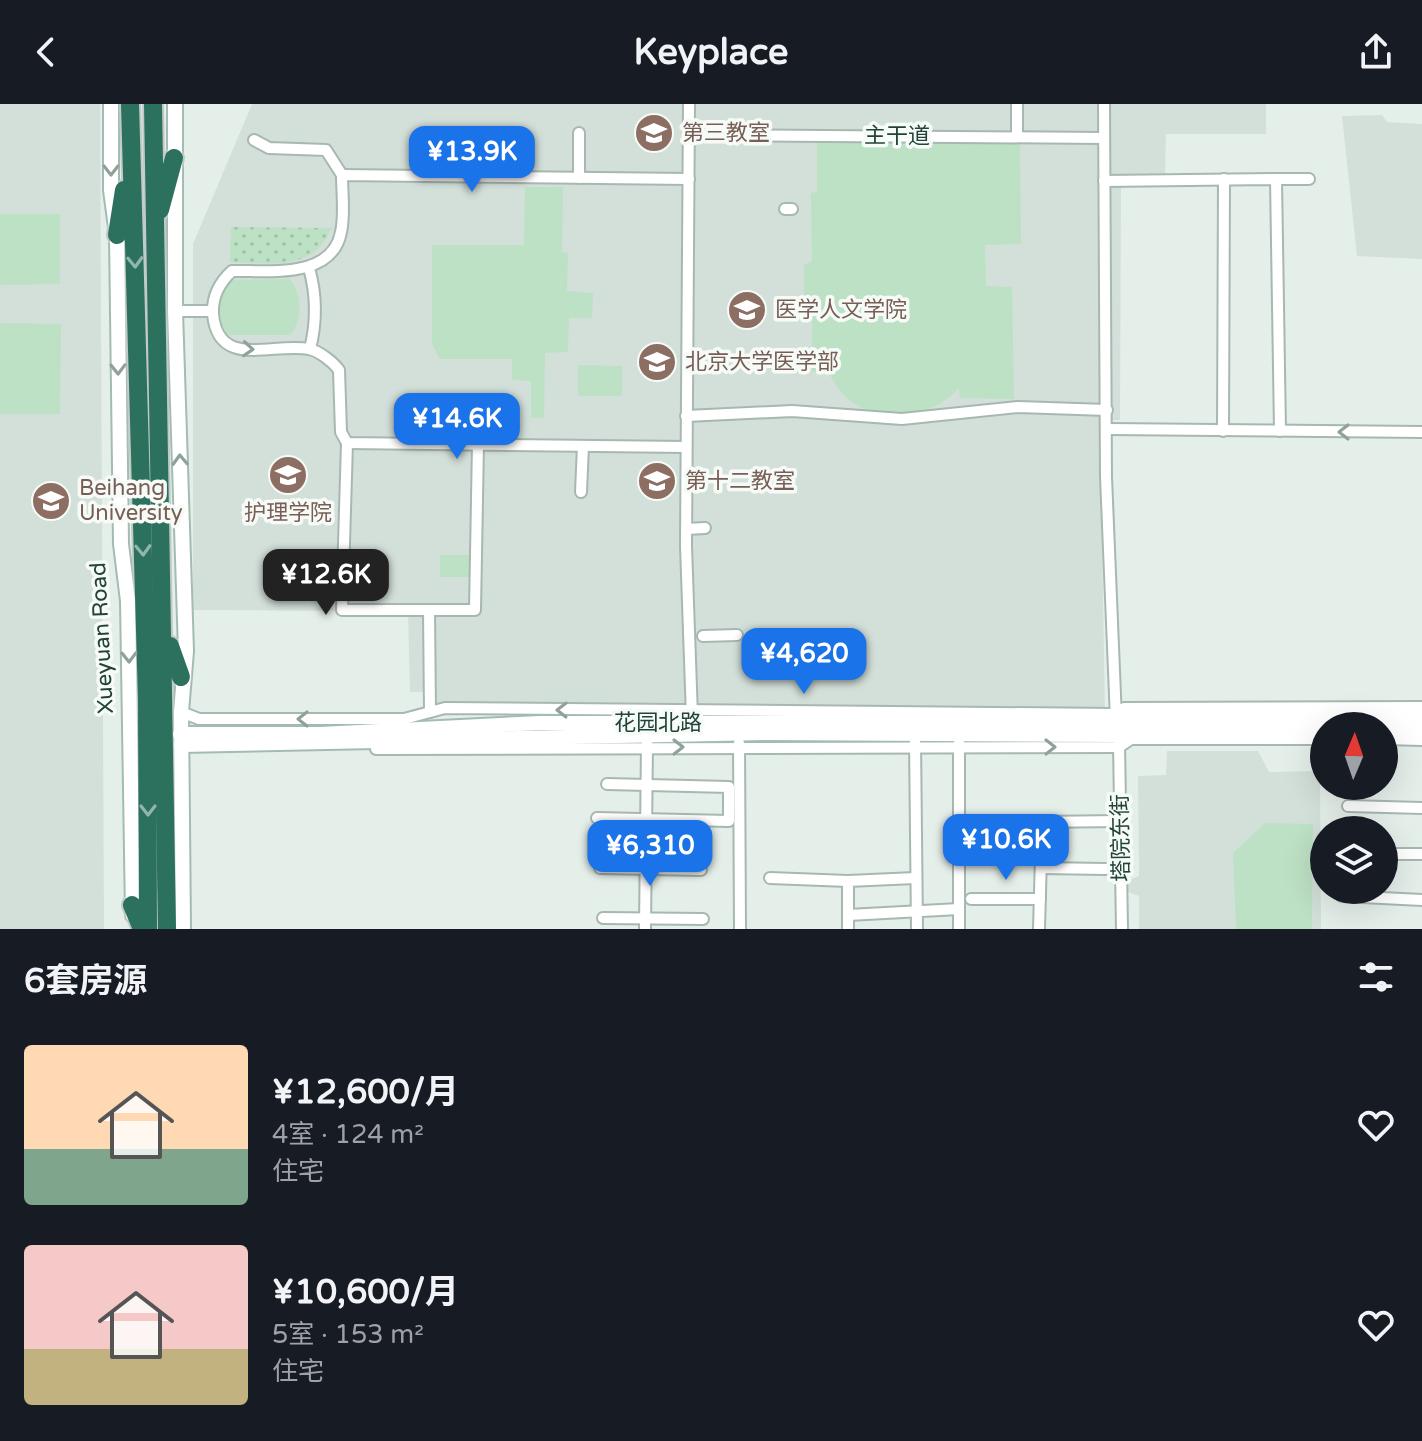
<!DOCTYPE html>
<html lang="zh">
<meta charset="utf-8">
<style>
:root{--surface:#171b24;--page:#242831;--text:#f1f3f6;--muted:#9ea1a6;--accent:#1a73e8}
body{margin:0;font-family:"Varela Round","Noto Sans SC",sans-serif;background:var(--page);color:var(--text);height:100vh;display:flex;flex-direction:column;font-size:30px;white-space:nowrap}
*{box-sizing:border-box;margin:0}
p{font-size:26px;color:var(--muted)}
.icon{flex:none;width:44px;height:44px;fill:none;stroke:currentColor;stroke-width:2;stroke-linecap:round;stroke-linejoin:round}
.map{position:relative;height:825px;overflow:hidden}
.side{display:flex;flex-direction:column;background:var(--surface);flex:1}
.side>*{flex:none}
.needle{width:52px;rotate:2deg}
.controls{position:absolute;left:1310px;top:608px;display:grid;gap:16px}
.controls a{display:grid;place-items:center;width:88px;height:88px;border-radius:50%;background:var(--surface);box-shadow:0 8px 32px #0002;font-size:40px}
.price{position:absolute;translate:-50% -68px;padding:0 18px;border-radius:16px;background:var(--accent);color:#fff;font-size:26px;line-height:52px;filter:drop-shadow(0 2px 4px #0008)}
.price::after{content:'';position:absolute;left:50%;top:48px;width:24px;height:18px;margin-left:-12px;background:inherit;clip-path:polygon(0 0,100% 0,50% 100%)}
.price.current{background:#222;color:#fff}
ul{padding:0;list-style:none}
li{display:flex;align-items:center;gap:24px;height:200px;padding:0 24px}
li span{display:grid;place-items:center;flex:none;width:224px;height:160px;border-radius:8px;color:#555}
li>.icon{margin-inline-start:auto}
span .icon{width:96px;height:96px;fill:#fffc;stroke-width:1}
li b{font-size:34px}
h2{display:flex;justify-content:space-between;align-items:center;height:96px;padding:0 24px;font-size:34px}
header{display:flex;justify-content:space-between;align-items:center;height:104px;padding:0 24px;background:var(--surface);font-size:36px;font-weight:800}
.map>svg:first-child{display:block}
</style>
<header><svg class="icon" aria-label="back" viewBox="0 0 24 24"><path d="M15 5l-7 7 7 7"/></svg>Keyplace<svg class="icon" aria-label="share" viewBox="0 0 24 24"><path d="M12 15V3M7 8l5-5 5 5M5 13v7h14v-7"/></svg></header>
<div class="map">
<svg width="1422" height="825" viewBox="0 0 1422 825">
<defs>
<pattern id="garden-dots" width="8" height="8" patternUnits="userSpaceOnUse" patternTransform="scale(2)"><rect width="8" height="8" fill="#bde1c4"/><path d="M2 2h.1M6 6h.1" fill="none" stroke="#a2c2a9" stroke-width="1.8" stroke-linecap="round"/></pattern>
</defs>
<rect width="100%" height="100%" fill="#e5efea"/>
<g fill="#d3dfd9">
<path d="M0 0H100L104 825H0Z"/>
<path d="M252 0H1266V30H1166L1165 70 1121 71 1120 316H1100L1105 608 703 601 424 603V588H410L408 507 193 506V140Z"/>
<path d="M1382 11 1387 18 1422 20V155L1357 152 1342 12Z"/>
<path d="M1167 647H1258L1269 668 1320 667 1321 825H1139V792L1125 787 1124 778 1139 772 1138 672 1166 671Z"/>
</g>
<g fill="#bde1c4">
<path d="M817 39 1020 40 1021 140 985 141 986 182 1012 183 1014 295 960 294 959 284C933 313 885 320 852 298 841 291 835 279 828 268H812V197L804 193V161L812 157 811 89 817 88Z"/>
<path d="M525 83H563L562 148 568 149 567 187 593 189 592 214H569L568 248 545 249 544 314H531V277L512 276V255H440L432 240V141H524Z"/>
<path d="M0 110H60V180L0 181Z"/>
<path d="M290 175C302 191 303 216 290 231H227C216 210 218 197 229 176Z"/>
<path d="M0 219 61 220 60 310H0Z"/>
<path d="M578 261 622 262V292H578Z"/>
<rect x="440" y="451" width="32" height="22"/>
<path d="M1265 719 1313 720 1312 825H1236L1233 749Z"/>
</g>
<path fill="url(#garden-dots)" d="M231 123 331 124C315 168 269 159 230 158Z"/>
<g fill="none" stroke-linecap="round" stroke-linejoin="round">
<defs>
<g id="street">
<path d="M689 0 686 442 692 613"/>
<path d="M1017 0V33"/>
<path d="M1104 0 1106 373 1116 615"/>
<path d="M689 31 1104 34"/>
<path d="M254 36 269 44 326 46 342 71"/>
<path d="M579 74V29"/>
<path d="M1276 75H1309"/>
<path d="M1104 77 1276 75 1280 327"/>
<path d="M785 105H792"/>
<path d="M309 164C317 192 317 217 310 245"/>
<path d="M175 207H213"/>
<path d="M686 312 792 307 902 315 1018 303 1107 306"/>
<path d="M1107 325 1422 328"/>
<path d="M1223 327 1224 75"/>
<path d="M347 339 342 506H429L430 608"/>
<path d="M447 340V306"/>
<path d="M686 343 347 339 341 328 339 266C333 258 319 247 309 245 273 238 218 266 213 210 212 192 220 178 232 167 267 166 332 176 341 128 345 111 342 90 342 71L689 75"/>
<path d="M581 388 583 342"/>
<path d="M686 425 705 424"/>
<path d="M429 506H475L478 340"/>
<path d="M703 532 737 531"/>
<path d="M181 608 199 615H404L445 604 1115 610 1124 604 1422 603"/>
<path d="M1384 635 1422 636"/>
<path d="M915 636 917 825"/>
<path d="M739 639 740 825"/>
<path d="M959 639V825"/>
<path d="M1119 639 1122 825"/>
<path d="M376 645 1119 643 1131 635H1324"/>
<path d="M1348 702 1422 704"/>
<path d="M597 714 729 717V683L607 680"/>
<path d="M959 719 1120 717"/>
<path d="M1032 720 1041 752 1039 825"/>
<path d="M1384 750H1422"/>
<path d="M600 764 701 766"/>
<path d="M1041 764 1106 765"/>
<path d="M770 774 848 777"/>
<path d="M1342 792 1422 796"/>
<path d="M971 795H1040"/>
<path d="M848 811 959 805"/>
<path d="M603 814 703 815"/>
<path d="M645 825 647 639"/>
<path d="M848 825V777L915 774"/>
</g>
<g id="secondary">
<path d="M111 0V86L117 131 121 440 128 497 133 811"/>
<path d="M175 0V207L186 547 181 608 183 825"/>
<path d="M1384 624H1422"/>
<path d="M180 630H320L540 619H1117L1129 613 1422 612"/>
<path d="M181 641 766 629 1118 631 1129 625 1324 624"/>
</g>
<g id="highway">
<path d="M130 0 147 596 148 825"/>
<path d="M153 0 167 825"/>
<path d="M160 106 174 54"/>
<path d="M117 131 124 86"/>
<path d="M170 542 181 573"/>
<path d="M132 801 142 825"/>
</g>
</defs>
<use href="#street" stroke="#a7b8b1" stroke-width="14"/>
<use href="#secondary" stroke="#a3bcb1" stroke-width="18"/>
<use href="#highway" stroke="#c1cac7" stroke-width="22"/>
<use href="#street" stroke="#fff" stroke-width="10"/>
<use href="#secondary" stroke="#fff" stroke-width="14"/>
<use href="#highway" stroke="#2c715e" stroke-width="18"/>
</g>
<defs><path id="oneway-chevron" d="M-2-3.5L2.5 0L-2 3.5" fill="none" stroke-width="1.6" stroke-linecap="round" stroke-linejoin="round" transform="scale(2)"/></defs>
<g stroke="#90a19c">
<use href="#oneway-chevron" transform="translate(111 66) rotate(90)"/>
<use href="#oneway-chevron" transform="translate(248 245) rotate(4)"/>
<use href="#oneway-chevron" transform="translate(118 265) rotate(89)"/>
<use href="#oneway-chevron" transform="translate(1344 328) rotate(-180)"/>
<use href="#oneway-chevron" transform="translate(180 356) rotate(-92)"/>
<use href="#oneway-chevron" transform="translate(129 553) rotate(89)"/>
<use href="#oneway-chevron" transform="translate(562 606) rotate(-179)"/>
<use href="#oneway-chevron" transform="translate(303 615) rotate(180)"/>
<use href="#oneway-chevron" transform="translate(678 643)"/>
<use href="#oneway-chevron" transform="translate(1050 643)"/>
</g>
<g stroke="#91b6ab">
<use href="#oneway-chevron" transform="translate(135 158) rotate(88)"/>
<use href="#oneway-chevron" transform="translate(143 446) rotate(88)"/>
<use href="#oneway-chevron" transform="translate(148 706) rotate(90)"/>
</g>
<defs>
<symbol id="university-disc" viewBox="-11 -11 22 22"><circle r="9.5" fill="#8d6e63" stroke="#f6fbf8"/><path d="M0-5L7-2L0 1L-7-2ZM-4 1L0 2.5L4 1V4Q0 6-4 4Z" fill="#fff"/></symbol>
</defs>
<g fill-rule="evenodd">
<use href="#university-disc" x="632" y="7" width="44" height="44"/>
<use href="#university-disc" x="725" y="184" width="44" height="44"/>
<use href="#university-disc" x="635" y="236" width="44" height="44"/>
<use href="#university-disc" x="266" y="349" width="44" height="44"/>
<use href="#university-disc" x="635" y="355" width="44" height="44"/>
<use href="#university-disc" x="29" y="375" width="44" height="44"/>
</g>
<g text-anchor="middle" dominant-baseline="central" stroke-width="7" stroke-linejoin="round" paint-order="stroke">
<g font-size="22" fill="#785e54" stroke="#f6fbf8" text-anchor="start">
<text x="682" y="29">第三教室</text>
<text x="775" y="206">医学人文学院</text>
<text x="685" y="258">北京大学医学部</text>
<text x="685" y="377">第十二教室</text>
<text x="79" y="384">Beihang<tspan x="79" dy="25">University</tspan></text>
<text x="288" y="409" text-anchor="middle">护理学院</text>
</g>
<g font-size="22" fill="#224338" stroke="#f6fbf8">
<text x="897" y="32">主干道</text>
<text transform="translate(102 534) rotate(-93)">Xueyuan Road</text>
<text x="658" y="619">花园北路</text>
<text transform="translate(1121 734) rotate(-91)">塔院东街</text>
</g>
</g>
</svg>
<div class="controls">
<a><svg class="needle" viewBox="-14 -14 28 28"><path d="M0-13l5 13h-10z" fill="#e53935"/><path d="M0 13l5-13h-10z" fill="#9ea1a6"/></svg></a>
<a><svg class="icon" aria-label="layers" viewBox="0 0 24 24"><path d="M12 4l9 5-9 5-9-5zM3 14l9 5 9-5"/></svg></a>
</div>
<b class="price" style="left:472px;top:90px">¥13.9K</b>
<b class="price" style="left:457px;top:357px">¥14.6K</b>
<b class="price current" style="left:326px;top:513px">¥12.6K</b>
<b class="price" style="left:804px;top:592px">¥4,620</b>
<b class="price" style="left:1006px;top:778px">¥10.6K</b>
<b class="price" style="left:650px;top:784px">¥6,310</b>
</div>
<section class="side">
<h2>6套房源<svg class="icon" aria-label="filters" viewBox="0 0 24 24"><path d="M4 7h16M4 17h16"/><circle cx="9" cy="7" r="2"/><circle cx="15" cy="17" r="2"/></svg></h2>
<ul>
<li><span style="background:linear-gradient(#ffd9b3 65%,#7fa58c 0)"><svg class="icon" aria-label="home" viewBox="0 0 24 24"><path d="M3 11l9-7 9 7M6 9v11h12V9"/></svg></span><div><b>¥12,600/月</b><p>4室 · 124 m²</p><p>住宅</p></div><svg class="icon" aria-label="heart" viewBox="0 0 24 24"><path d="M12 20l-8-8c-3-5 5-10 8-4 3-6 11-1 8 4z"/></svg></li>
<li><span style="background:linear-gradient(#f6c9c9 65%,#c2b280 0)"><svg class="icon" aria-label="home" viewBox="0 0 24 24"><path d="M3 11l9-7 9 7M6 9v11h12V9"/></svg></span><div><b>¥10,600/月</b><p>5室 · 153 m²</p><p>住宅</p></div><svg class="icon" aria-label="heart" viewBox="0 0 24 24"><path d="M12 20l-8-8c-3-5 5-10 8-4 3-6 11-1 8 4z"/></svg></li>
</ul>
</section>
